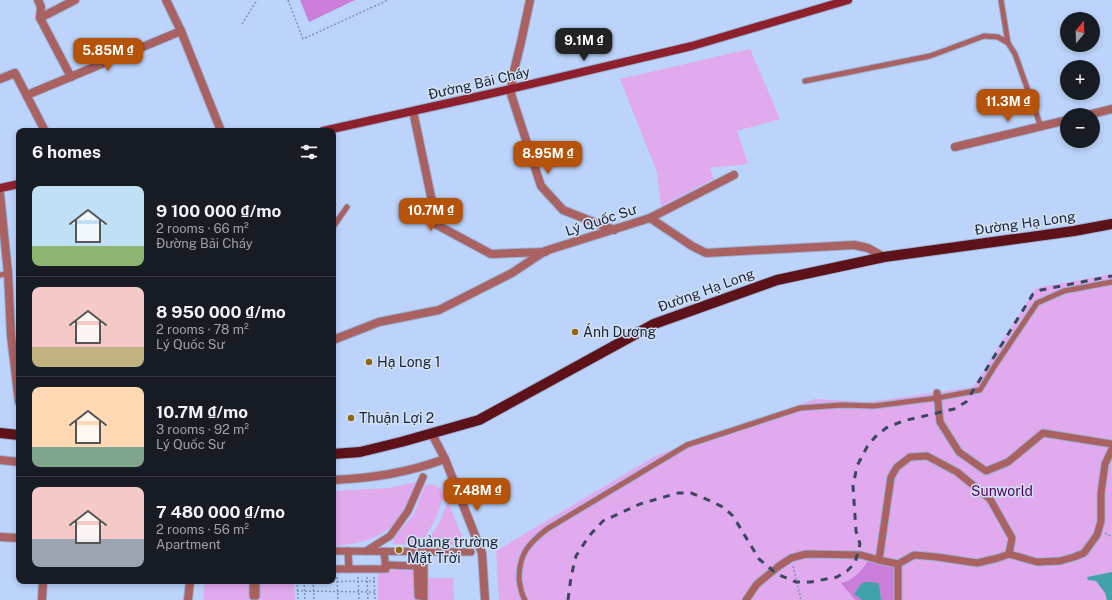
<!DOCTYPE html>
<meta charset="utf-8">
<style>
:root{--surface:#171b24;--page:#20242c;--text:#f1f3f6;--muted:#9ea1a6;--line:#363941;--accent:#b45309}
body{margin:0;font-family:"Public Sans",sans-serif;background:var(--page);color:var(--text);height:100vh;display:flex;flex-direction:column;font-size:15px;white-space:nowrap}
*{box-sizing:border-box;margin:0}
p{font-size:13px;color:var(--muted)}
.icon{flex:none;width:22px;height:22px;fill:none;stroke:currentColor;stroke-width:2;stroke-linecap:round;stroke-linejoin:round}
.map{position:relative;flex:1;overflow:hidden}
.details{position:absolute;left:16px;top:128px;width:320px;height:456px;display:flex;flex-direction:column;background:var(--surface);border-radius:8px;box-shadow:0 2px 6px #0003}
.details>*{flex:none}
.needle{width:26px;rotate:19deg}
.fabs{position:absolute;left:1060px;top:12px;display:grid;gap:8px}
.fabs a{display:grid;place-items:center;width:40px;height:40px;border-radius:50%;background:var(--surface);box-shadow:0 2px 6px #0003;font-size:20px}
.price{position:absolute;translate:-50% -34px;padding:0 9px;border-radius:8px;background:var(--accent);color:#fff;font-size:13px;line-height:26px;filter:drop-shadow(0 1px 2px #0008)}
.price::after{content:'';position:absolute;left:50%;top:24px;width:12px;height:9px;margin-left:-6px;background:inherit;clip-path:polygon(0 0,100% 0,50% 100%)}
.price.active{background:#222;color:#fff}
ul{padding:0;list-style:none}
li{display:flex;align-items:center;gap:12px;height:100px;padding:0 16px}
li+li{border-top:1px solid var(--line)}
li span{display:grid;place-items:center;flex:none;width:112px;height:80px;border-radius:8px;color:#555}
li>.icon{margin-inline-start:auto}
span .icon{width:48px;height:48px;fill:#fffc;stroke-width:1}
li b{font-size:17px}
h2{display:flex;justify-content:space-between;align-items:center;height:48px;padding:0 16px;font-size:17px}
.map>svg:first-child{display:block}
</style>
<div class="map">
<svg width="1112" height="600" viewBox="0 0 1112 600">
<rect width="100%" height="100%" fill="#bcd4fc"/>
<g fill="#e2aaee">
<path d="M750 49 780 119 737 131 748 164 710 168 714 179 661 206 657 172 620 79Z"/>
<path d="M1112 274V600H499L496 551 657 455 815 399 868 402 973 387 1036 288Z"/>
<path d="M416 482C400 529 382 542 333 546V491L389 488Z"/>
<path d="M431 484 440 488 444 495C438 514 432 530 418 545L392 544 395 536 414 514 425 485Z"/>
<path d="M448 502 462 536 463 545H424L438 525Z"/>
<path d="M378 567H416L427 578H453L454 600H378Z"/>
<path d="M205 581H249V597L254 598 259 581H294L295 600H203Z"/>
</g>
<g fill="#ca7eda">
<path d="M300 0H355L309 22Z"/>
<path d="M868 561 896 568 895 600H881L880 589 860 585 854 594 862 600H855L841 583C853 581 861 571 868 561Z"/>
</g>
<g fill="#41a3a9">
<path d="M1112 572V600H1107L1105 593 1096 581 1088 580 1087 577Z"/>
<path d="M864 582H870L878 583 880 589 881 600H862L854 594 860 585Z"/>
</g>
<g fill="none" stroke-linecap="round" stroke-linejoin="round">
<defs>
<g id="service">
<path d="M1001 0 1008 43"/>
<path d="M805 81 930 56 984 36 998 37 1008 43 1015 54 1041 127"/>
<path d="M333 227 347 207"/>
<path d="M0 275 8 273"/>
<path d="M525 600C521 594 520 586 519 579 519 554 528 544 547 529L687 445 800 408 842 405 874 406 937 398 980 390 994 367 1037 303 1064 291 1112 282"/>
</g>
<g id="pedestrian">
<path d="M937 393 940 422 959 452 986 471 1008 462 1043 433 1112 444"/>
<path d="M333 551 471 552"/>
<path d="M348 551 349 569"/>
<path d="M366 551 390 536 408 511 423 477"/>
<path d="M879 560 891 477 897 467 910 457 927 456 957 472 990 499 1012 538 1009 554"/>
<path d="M385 565 417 566 418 596H421V565H424V600"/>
<path d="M333 569H386L384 552"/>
<path d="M253 581V596H256V581"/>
<path d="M746 600 757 584 779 566 791 558 806 554 861 555 879 560 898 564 914 555 937 557 977 563 998 558 1009 554 1037 562 1060 561 1074 557 1084 553 1097 535 1101 521V493L1105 464 1112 449"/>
<path d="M898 600V564"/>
</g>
<g id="minor">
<path d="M38 0 41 7 40 18 71 77"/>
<path d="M166 0 181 31 221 131"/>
<path d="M530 0 521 42 512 79 511 94 541 186 563 210 614 230"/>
<path d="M40 18 75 0"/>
<path d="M0 79 15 73 45 131"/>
<path d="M27 95 181 31"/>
<path d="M413 111 437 225 491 254 545 252"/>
<path d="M1088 115 1112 109"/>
<path d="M955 147 1067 120"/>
<path d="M650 218 734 175"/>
<path d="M333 340 379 322 439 310 512 273 545 251 650 218 692 246 706 253 854 245 868 248 884 257"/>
<path d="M432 434 445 459 482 553 485 600"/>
<path d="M0 537 19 538"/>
<path d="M42 600 43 581"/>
<path d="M188 600 190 581"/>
</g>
<g id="tertiary">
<path d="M0 194 8 273 11 336 19 402"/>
<path d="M0 460 19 462"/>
<path d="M333 480C374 478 406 473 445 459"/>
</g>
<g id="secondary">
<path d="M323 131 489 94 692 46 848 0"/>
<path d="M0 188 19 184"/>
</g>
<g id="primary">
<path d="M0 433 19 435"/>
<path d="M333 454 360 452 401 442 479 420 654 324 777 280 884 257 1074 231 1112 224"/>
</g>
</defs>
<use href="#service" stroke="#9bb1d4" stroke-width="7"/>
<use href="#pedestrian" stroke="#9bb1d4" stroke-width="9"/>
<use href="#minor" stroke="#9bb1d4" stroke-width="10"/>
<use href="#tertiary" stroke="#9bb1d4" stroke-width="10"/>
<use href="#secondary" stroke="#9bb1d4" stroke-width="10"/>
<use href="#primary" stroke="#9bb1d4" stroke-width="12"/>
<g stroke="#7f92b2" stroke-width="1.5" stroke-dasharray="2 2" stroke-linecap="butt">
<path d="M288 0 303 39 388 0"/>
<path d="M242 24 257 0"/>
<path d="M1105 533 1112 537"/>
<path d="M793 566 801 600"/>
<path d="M337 577 338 600"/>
<path d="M358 577 359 600"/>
<path d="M367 577 368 600"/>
<path d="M374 577 375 600"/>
<path d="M297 581 298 600"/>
<path d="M304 581 305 600"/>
<path d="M313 581 314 600"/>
<path d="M297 582 375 581"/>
<path d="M297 591 375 592"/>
</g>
<use href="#service" stroke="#aa6161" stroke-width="5"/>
<use href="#pedestrian" stroke="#aa6161" stroke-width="7"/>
<use href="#minor" stroke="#aa6161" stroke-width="8"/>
<use href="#tertiary" stroke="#aa6161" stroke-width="8"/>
<use href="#secondary" stroke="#8d202c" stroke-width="8"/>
<use href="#primary" stroke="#5d1119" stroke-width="10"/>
<path stroke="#3a475e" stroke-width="3" stroke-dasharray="7 7" stroke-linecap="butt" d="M568 600 571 577 576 556 589 536 603 521 640 504 678 493H691L706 499 723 507 733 516 759 559 777 574 796 582H811L837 577 847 571 855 563 860 544 856 531 853 486 857 466 867 447 875 437 886 428 903 421 954 409 966 402 1033 294 1041 290 1112 276"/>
</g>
<g fill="#90670e" stroke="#d4e1f5" stroke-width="1.5">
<circle cx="575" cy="332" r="4"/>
<circle cx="369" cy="362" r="4"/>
<circle cx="351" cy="418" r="4"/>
<circle cx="399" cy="550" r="4"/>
</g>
<g text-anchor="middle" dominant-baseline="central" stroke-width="3" stroke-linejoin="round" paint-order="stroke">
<g font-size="14" fill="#182335" stroke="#d4e1f5">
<text transform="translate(479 83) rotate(-13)">Đường Bãi Cháy</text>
<text transform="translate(601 220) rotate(-18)">Lý Quốc Sư</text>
<text transform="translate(1025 223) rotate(-8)">Đường Hạ Long</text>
<text transform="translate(706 290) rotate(-20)">Đường Hạ Long</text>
</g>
<g font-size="14" fill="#182335" stroke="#d4e1f5" text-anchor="start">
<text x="583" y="332">Ánh Dương</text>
<text x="377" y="362">Hạ Long 1</text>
<text x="359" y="418">Thuận Lợi 2</text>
<text x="407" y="542">Quảng trường<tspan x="407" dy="16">Mặt Trời</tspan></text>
</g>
<g font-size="14" fill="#4b0058" stroke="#d4e1f5">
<text x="1002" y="491">Sunworld</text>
</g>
</g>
</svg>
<div class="fabs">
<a><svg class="needle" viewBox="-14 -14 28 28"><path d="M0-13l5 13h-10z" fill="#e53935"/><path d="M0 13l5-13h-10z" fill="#9ea1a6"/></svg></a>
<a>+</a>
<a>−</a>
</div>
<b class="price active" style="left:584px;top:62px">9.1M ₫</b>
<b class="price" style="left:108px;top:72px">5.85M ₫</b>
<b class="price" style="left:1008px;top:123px">11.3M ₫</b>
<b class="price" style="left:548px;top:175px">8.95M ₫</b>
<b class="price" style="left:431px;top:232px">10.7M ₫</b>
<b class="price" style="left:477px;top:512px">7.48M ₫</b>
<section class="details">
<h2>6 homes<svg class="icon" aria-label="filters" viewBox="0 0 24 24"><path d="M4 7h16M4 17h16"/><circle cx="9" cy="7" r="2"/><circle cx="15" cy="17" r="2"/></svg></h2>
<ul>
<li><span style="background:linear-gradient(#bfe0f5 75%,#8fb573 0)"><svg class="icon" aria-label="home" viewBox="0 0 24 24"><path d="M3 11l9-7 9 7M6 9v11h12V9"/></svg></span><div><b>9 100 000 ₫/mo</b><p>2 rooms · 66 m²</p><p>Đường Bãi Cháy</p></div></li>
<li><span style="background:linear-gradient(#f6c9c9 75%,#c2b280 0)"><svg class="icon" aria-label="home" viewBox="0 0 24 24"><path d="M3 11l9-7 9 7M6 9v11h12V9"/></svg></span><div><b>8 950 000 ₫/mo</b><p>2 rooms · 78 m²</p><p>Lý Quốc Sư</p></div></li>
<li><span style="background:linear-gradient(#ffd9b3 75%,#7fa58c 0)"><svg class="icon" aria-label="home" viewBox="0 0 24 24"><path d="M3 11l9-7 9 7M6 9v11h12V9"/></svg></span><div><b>10.7M ₫/mo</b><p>3 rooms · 92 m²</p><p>Lý Quốc Sư</p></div></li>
<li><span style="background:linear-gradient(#f6c9c9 65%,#9aa5b1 0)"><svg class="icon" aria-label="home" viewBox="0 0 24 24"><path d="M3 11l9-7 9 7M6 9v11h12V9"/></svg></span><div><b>7 480 000 ₫/mo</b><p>2 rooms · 56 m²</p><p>Apartment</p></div></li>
</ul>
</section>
</div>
